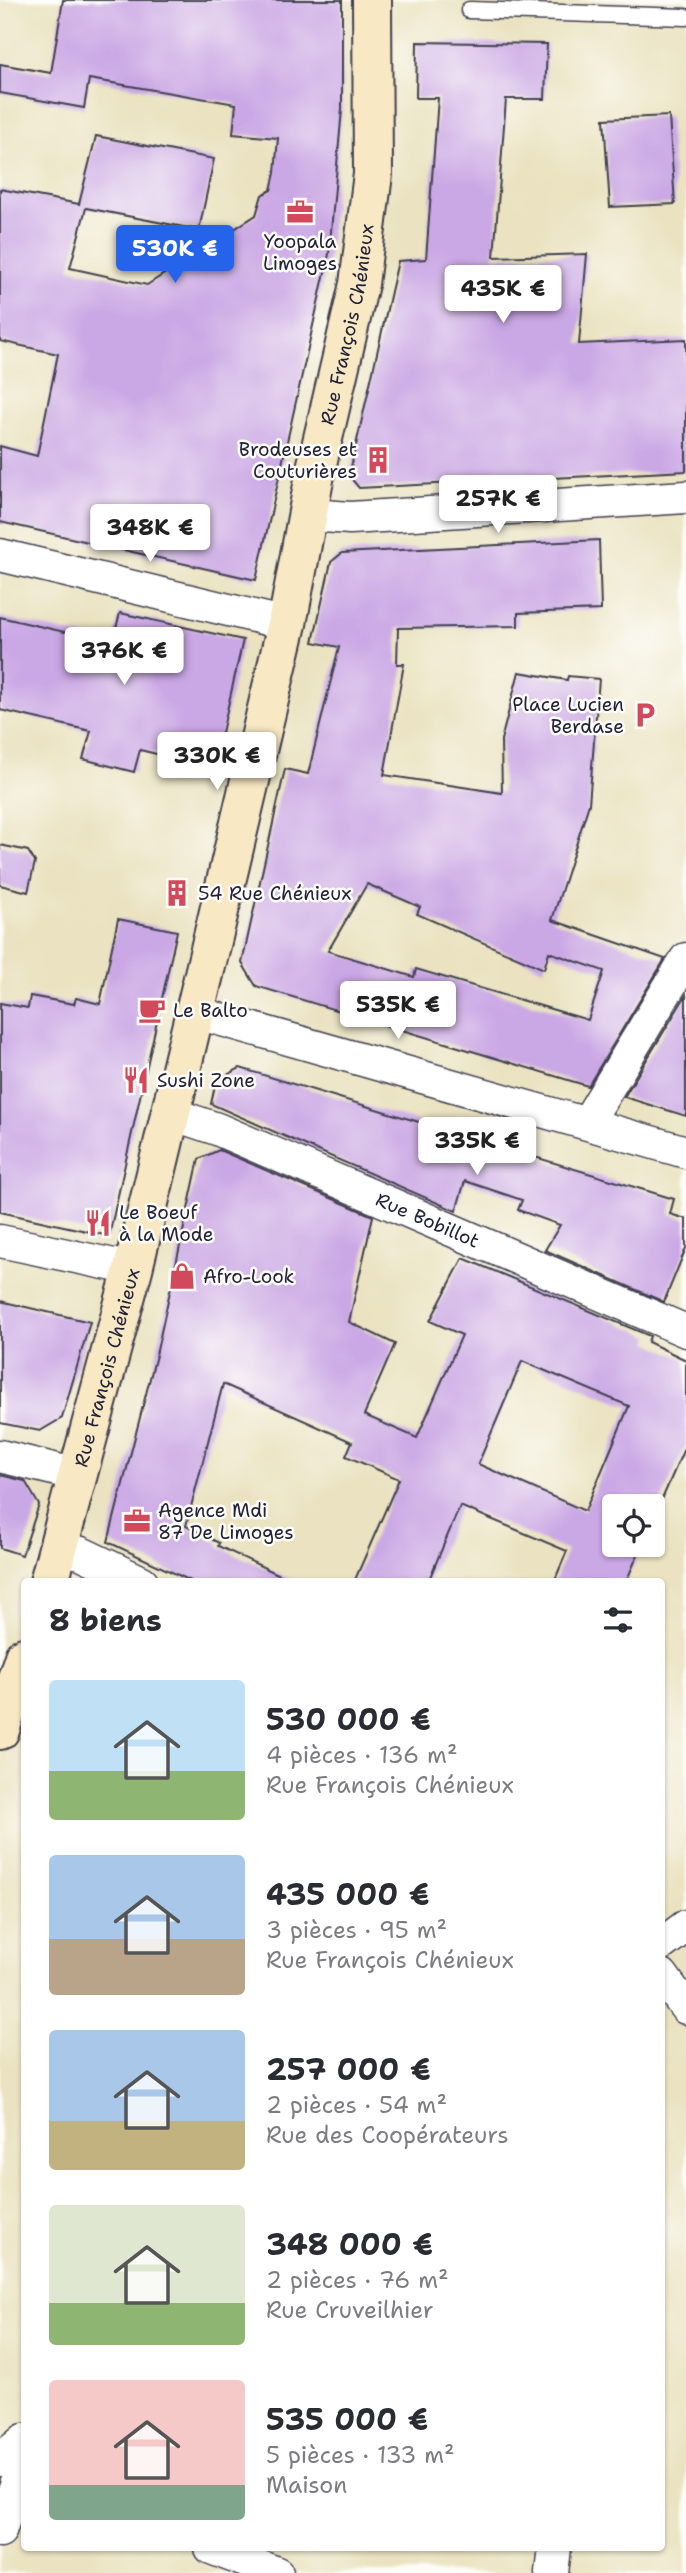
<!DOCTYPE html>
<html lang="fr">
<meta charset="utf-8">
<style>
:root{--surface:#fff;--page:#f7f7f7;--text:#2b2b33;--muted:#7c7c81;--accent:#2563eb}
body{margin:0;font-family:"Shantell Sans",sans-serif;background:var(--page);color:var(--text);height:100vh;display:flex;flex-direction:column;font-size:26px;white-space:nowrap}
*{box-sizing:border-box;margin:0}
p{font-size:23px;color:var(--muted)}
.icon{flex:none;width:38px;height:38px;fill:none;stroke:currentColor;stroke-width:2;stroke-linecap:round;stroke-linejoin:round}
.map{position:relative;flex:1;overflow:hidden}
.panel{position:absolute;left:21px;top:1578px;width:644px;height:973px;display:flex;flex-direction:column;background:var(--surface);border-radius:7px;box-shadow:0 2px 5px #0004}
.panel>*{flex:none}
.tools{position:absolute;left:602px;top:1494px;display:grid;gap:14px}
.tools a{display:grid;place-items:center;width:63px;height:63px;border-radius:7px;background:var(--surface);box-shadow:0 2px 5px #0004;font-size:35px}
.price{position:absolute;translate:-50% -60px;padding:0 16px;border-radius:7px;background:#fff;color:#222;font-size:23px;line-height:46px;filter:drop-shadow(0 2px 4px #0008)}
.price::after{content:'';position:absolute;left:50%;top:42px;width:21px;height:16px;margin-left:-10px;background:inherit;clip-path:polygon(0 0,100% 0,50% 100%)}
.price.on{background:var(--accent);color:#fff}
ul{padding:0;list-style:none}
li{display:flex;align-items:center;gap:21px;height:175px;padding:0 28px}
li span{display:grid;place-items:center;flex:none;width:196px;height:140px;border-radius:7px;color:#555}
li>.icon{margin-inline-start:auto}
span .icon{width:84px;height:84px;fill:#fffc;stroke-width:1}
li b{font-size:30px}
h2{display:flex;justify-content:space-between;align-items:center;height:84px;padding:0 28px;font-size:30px}
.map>svg:first-child{display:block}
</style>
<div class="map">
<svg width="686" height="2573" viewBox="0 0 686 2573">
<rect width="100%" height="100%" fill="#fdfcf7"/>
<filter id="ink" filterUnits="userSpaceOnUse"><feTurbulence type="fractalNoise" baseFrequency=".0143" numOctaves="2"/><feDisplacementMap in="SourceGraphic" scale="14" xChannelSelector="R" yChannelSelector="G"/><feConvolveMatrix kernelMatrix="1 2 1 2 8 2 1 2 1" color-interpolation-filters="sRGB"/></filter>
<filter id="wash" filterUnits="userSpaceOnUse"><feTurbulence type="fractalNoise" baseFrequency=".00686" numOctaves="4" result="noise"/><feDisplacementMap in="SourceGraphic" scale="28" xChannelSelector="R" yChannelSelector="G"/><feGaussianBlur stdDeviation="1.57" result="paint"/><feColorMatrix in="noise" values="0 0 0 0 0 0 0 0 0 0 0 0 0 0 0 0 0 1.4 0 .05"/><feComposite in="paint" operator="in"/></filter>
<g filter="url(#wash)">
<rect width="100%" height="100%" fill="#eae2c0"/>
<g id="blocks">
<g fill="#caa7e5" fill-rule="evenodd">
<path d="M63 0H342V109L329 254 256 580 0 522V446L37 456 58 354 0 341V189L79 204 96 136 214 159 199 230 86 208 70 268 147 285 256 215 262 195 271 190 275 173 278 138 233 134 236 104 89 79 84 108 0 93V64L51 73Z"/>
<path d="M417 42 547 44 545 99H506L494 257 587 254 579 344 686 339V471L359 488 349 476 398 261 426 259 438 98H416Z"/>
<path d="M669 116 675 204 610 207 604 119Z"/>
<path d="M599 540 601 610 518 613V626L398 628 397 664H404L384 775 502 793 501 740 519 672 567 680 568 676 599 679 589 804 552 920 665 959 588 1086 256 986 242 963 285 769 308 774 339 647 313 642 331 562 342 553ZM367 884 420 907 417 914 544 969 549 952 604 971 588 1020 416 969 414 977 328 951Z"/>
<path d="M120 613 243 640 214 768 140 750 134 772 83 759 91 731 0 710V617L112 643Z"/>
<path d="M0 845 28 851 35 862 28 892 0 885Z"/>
<path d="M118 919 177 931 109 1236 0 1212V1003L28 1008 30 996 74 1004 76 998 100 1004Z"/>
<path d="M686 995V1116L624 1097Z"/>
<path d="M240 1068 674 1199 670 1214 686 1219V1248L664 1302 545 1250 560 1225 518 1210 522 1200 465 1181 456 1211 211 1104 216 1081Z"/>
<path d="M219 1150 373 1216 349 1322 395 1344 364 1415 417 1438 462 1335 430 1321 463 1258 650 1336 648 1342 686 1360V1444L653 1520V1507H614V1545H642L626 1582H554L567 1551 460 1506 428 1582H354L399 1479 346 1456 352 1442 223 1384 186 1526 219 1543 218 1546 295 1582H193L108 1542 156 1355 199 1159ZM522 1361 629 1406 585 1511 478 1464Z"/>
<path d="M0 1301 90 1322 62 1418 40 1431 0 1423Z"/>
<path d="M0 1475 25 1481 39 1505 22 1555 0 1548Z"/>
</g>
</g>
</g>
<g filter="url(#ink)">
<use href="#blocks" fill-opacity="0" stroke="#403f4f" stroke-width="2"/>
<g fill="none" stroke-linecap="round" stroke-linejoin="round">
<defs>
<path id="lane" d="M469 10 686 17"/>
<g id="street">
<path d="M310 515 350 518 686 497"/>
<path d="M0 555 287 624"/>
<path d="M194 1012 686 1152"/>
<path id="s1" d="M169 1113 217 1129 686 1331"/>
<path d="M588 1121 686 959"/>
<path d="M0 1241 133 1269"/>
<path d="M0 1456 78 1475"/>
<path d="M61 1549 81 1553 142 1582"/>
<path d="M662 1944 686 1926"/>
<path d="M662 1975 686 2008"/>
<path d="M0 2460 24 2440"/>
<path d="M0 2531 19 2476"/>
<path d="M211 2548 277 2573"/>
<path d="M552 2573 555 2548"/>
</g>
<g id="secondary">
<path id="s2" d="M49 1582 133 1269 212 941 287 624 317 464 359 284 373 174 372 0"/>
<path d="M0 1730 24 1657"/>
</g>
</defs>
<use href="#lane" stroke="#403f4f" stroke-width="19"/>
<use href="#street" stroke="#403f4f" stroke-width="35"/>
<use href="#secondary" stroke="#403f4f" stroke-width="42"/>
<use href="#lane" stroke="#fff" stroke-width="16"/>
<use href="#street" stroke="#fff" stroke-width="32"/>
<use href="#secondary" stroke="#f8e8c3" stroke-width="38"/>
</g>
</g>
<defs>
<symbol id="office-bare" viewBox="-9 -9 18 18"><path d="M-6-3h4V-5.5h4V-3h4V5H-6ZM-1-4.5V-3h2v-1.5ZM-6 0V1H6V0Z" fill="#d1495b" stroke="#fdfcf7" stroke-width="2.5" paint-order="stroke"/></symbol>
<symbol id="building-bare" viewBox="-9 -9 18 18"><path d="M-4-6H4V6H1V3H-1V6H-4ZM-2.5-4.3h1.7v1.8h-1.7ZM.8-4.3h1.7v1.8H.8ZM-2.5-1h1.7V.8h-1.7ZM.8-1h1.7V.8H.8Z" fill="#d1495b" stroke="#fdfcf7" stroke-width="2.5" paint-order="stroke"/></symbol>
<symbol id="parking-bare" viewBox="-9 -9 18 18"><path d="M-3.5-5.5H1a3.5 3.5 0 0 1 0 7H-1V5.5H-3.5ZM-1-3.4V-.6H.8a1.4 1.4 0 0 0 0-2.8Z" fill="#d1495b" stroke="#fdfcf7" stroke-width="2.5" paint-order="stroke"/></symbol>
<symbol id="cafe-bare" viewBox="-9 -9 18 18"><path d="M-5.5-4.5H6V0H3Q3 3.5 0 3.5H-2.5Q-5.5 3.5-5.5 0ZM3-3.2v2h1.7v-2ZM-6 4.5H4V6H-6Z" fill="#d1495b" stroke="#fdfcf7" stroke-width="2.5" paint-order="stroke"/></symbol>
<symbol id="restaurant-bare" viewBox="-9 -9 18 18"><path d="M-5-6h1v4h1v-4h1v4h1v-4h1v5L-1.5 .5V6h-2V.5L-5-1ZM5-6V6H3V1.5H1.5Q1.5-4 5-6Z" fill="#d1495b" stroke="#fdfcf7" stroke-width="2.5" paint-order="stroke"/></symbol>
<symbol id="shop-bare" viewBox="-9 -9 18 18"><path d="M-5-2.5h2.3a2.7 3.5 0 0 1 5.4 0H5L5.5 6h-11ZM-1.5-2.5h3a1.5 2.3 0 0 0-3 0Z" fill="#d1495b" stroke="#fdfcf7" stroke-width="2.5" paint-order="stroke"/></symbol>
</defs>
<g fill-rule="evenodd">
<use href="#office-bare" x="281" y="193" width="38" height="38"/>
<use href="#building-bare" x="359" y="441" width="38" height="38"/>
<use href="#parking-bare" x="626" y="696" width="38" height="38"/>
<use href="#building-bare" x="158" y="874" width="38" height="38"/>
<use href="#cafe-bare" x="133" y="991" width="38" height="38"/>
<use href="#restaurant-bare" x="117" y="1061" width="38" height="38"/>
<use href="#restaurant-bare" x="79" y="1204" width="38" height="38"/>
<use href="#shop-bare" x="163" y="1257" width="38" height="38"/>
<use href="#office-bare" x="118" y="1502" width="38" height="38"/>
</g>
<g text-anchor="middle" dominant-baseline="central" stroke-width="5" stroke-linejoin="round" paint-order="stroke">
<g font-size="19" fill="#22223b" stroke="#fdfcf7" text-anchor="start">
<text x="300" y="241" text-anchor="middle">Yoopala<tspan x="300" dy="22">Limoges</tspan></text>
<text x="357" y="449" text-anchor="end">Brodeuses et<tspan x="357" dy="22">Couturières</tspan></text>
<text x="624" y="704" text-anchor="end">Place Lucien<tspan x="624" dy="22">Berdase</tspan></text>
<text x="198" y="893">54 Rue Chénieux</text>
<text x="173" y="1010">Le Balto</text>
<text x="157" y="1080">Sushi Zone</text>
<text x="119" y="1212">Le Boeuf<tspan x="119" dy="22">à la Mode</tspan></text>
<text x="203" y="1276">Afro-Look</text>
<text x="158" y="1510">Agence Mdi<tspan x="158" dy="22">87 De Limoges</tspan></text>
</g>
<g font-size="19" fill="#22223b" stroke="#fdfcf7">
<text stroke="none"><textPath href="#s2" startOffset="1293">Rue François Chénieux</textPath></text>
<text stroke="none"><textPath href="#s1" startOffset="280">Rue Bobillot</textPath></text>
<text stroke="none"><textPath href="#s2" startOffset="222">Rue François Chénieux</textPath></text>
</g>
</g>
</svg>
<div class="tools">
<a><svg class="icon" aria-label="locate" viewBox="0 0 24 24"><circle cx="12" cy="12" r="6"/><path d="M12 2v4M12 18v4M2 12h4M18 12h4"/></svg></a>
</div>
<b class="price on" style="left:175px;top:285px">530K €</b>
<b class="price" style="left:503px;top:325px">435K €</b>
<b class="price" style="left:498px;top:535px">257K €</b>
<b class="price" style="left:150px;top:564px">348K €</b>
<b class="price" style="left:124px;top:687px">376K €</b>
<b class="price" style="left:217px;top:792px">330K €</b>
<b class="price" style="left:398px;top:1041px">535K €</b>
<b class="price" style="left:477px;top:1177px">335K €</b>
<section class="panel">
<h2>8 biens<svg class="icon" aria-label="filters" viewBox="0 0 24 24"><path d="M4 7h16M4 17h16"/><circle cx="9" cy="7" r="2"/><circle cx="15" cy="17" r="2"/></svg></h2>
<ul>
<li><span style="background:linear-gradient(#bfe0f5 65%,#8fb573 0)"><svg class="icon" aria-label="home" viewBox="0 0 24 24"><path d="M3 11l9-7 9 7M6 9v11h12V9"/></svg></span><div><b>530 000 €</b><p>4 pièces · 136 m²</p><p>Rue François Chénieux</p></div></li>
<li><span style="background:linear-gradient(#a9c7e8 60%,#b9a48a 0)"><svg class="icon" aria-label="home" viewBox="0 0 24 24"><path d="M3 11l9-7 9 7M6 9v11h12V9"/></svg></span><div><b>435 000 €</b><p>3 pièces · 95 m²</p><p>Rue François Chénieux</p></div></li>
<li><span style="background:linear-gradient(#a9c7e8 65%,#c2b280 0)"><svg class="icon" aria-label="home" viewBox="0 0 24 24"><path d="M3 11l9-7 9 7M6 9v11h12V9"/></svg></span><div><b>257 000 €</b><p>2 pièces · 54 m²</p><p>Rue des Coopérateurs</p></div></li>
<li><span style="background:linear-gradient(#dfe7d0 70%,#8fb573 0)"><svg class="icon" aria-label="home" viewBox="0 0 24 24"><path d="M3 11l9-7 9 7M6 9v11h12V9"/></svg></span><div><b>348 000 €</b><p>2 pièces · 76 m²</p><p>Rue Cruveilhier</p></div></li>
<li><span style="background:linear-gradient(#f6c9c9 75%,#7fa58c 0)"><svg class="icon" aria-label="home" viewBox="0 0 24 24"><path d="M3 11l9-7 9 7M6 9v11h12V9"/></svg></span><div><b>535 000 €</b><p>5 pièces · 133 m²</p><p>Maison</p></div></li>
</ul>
</section>
</div>
